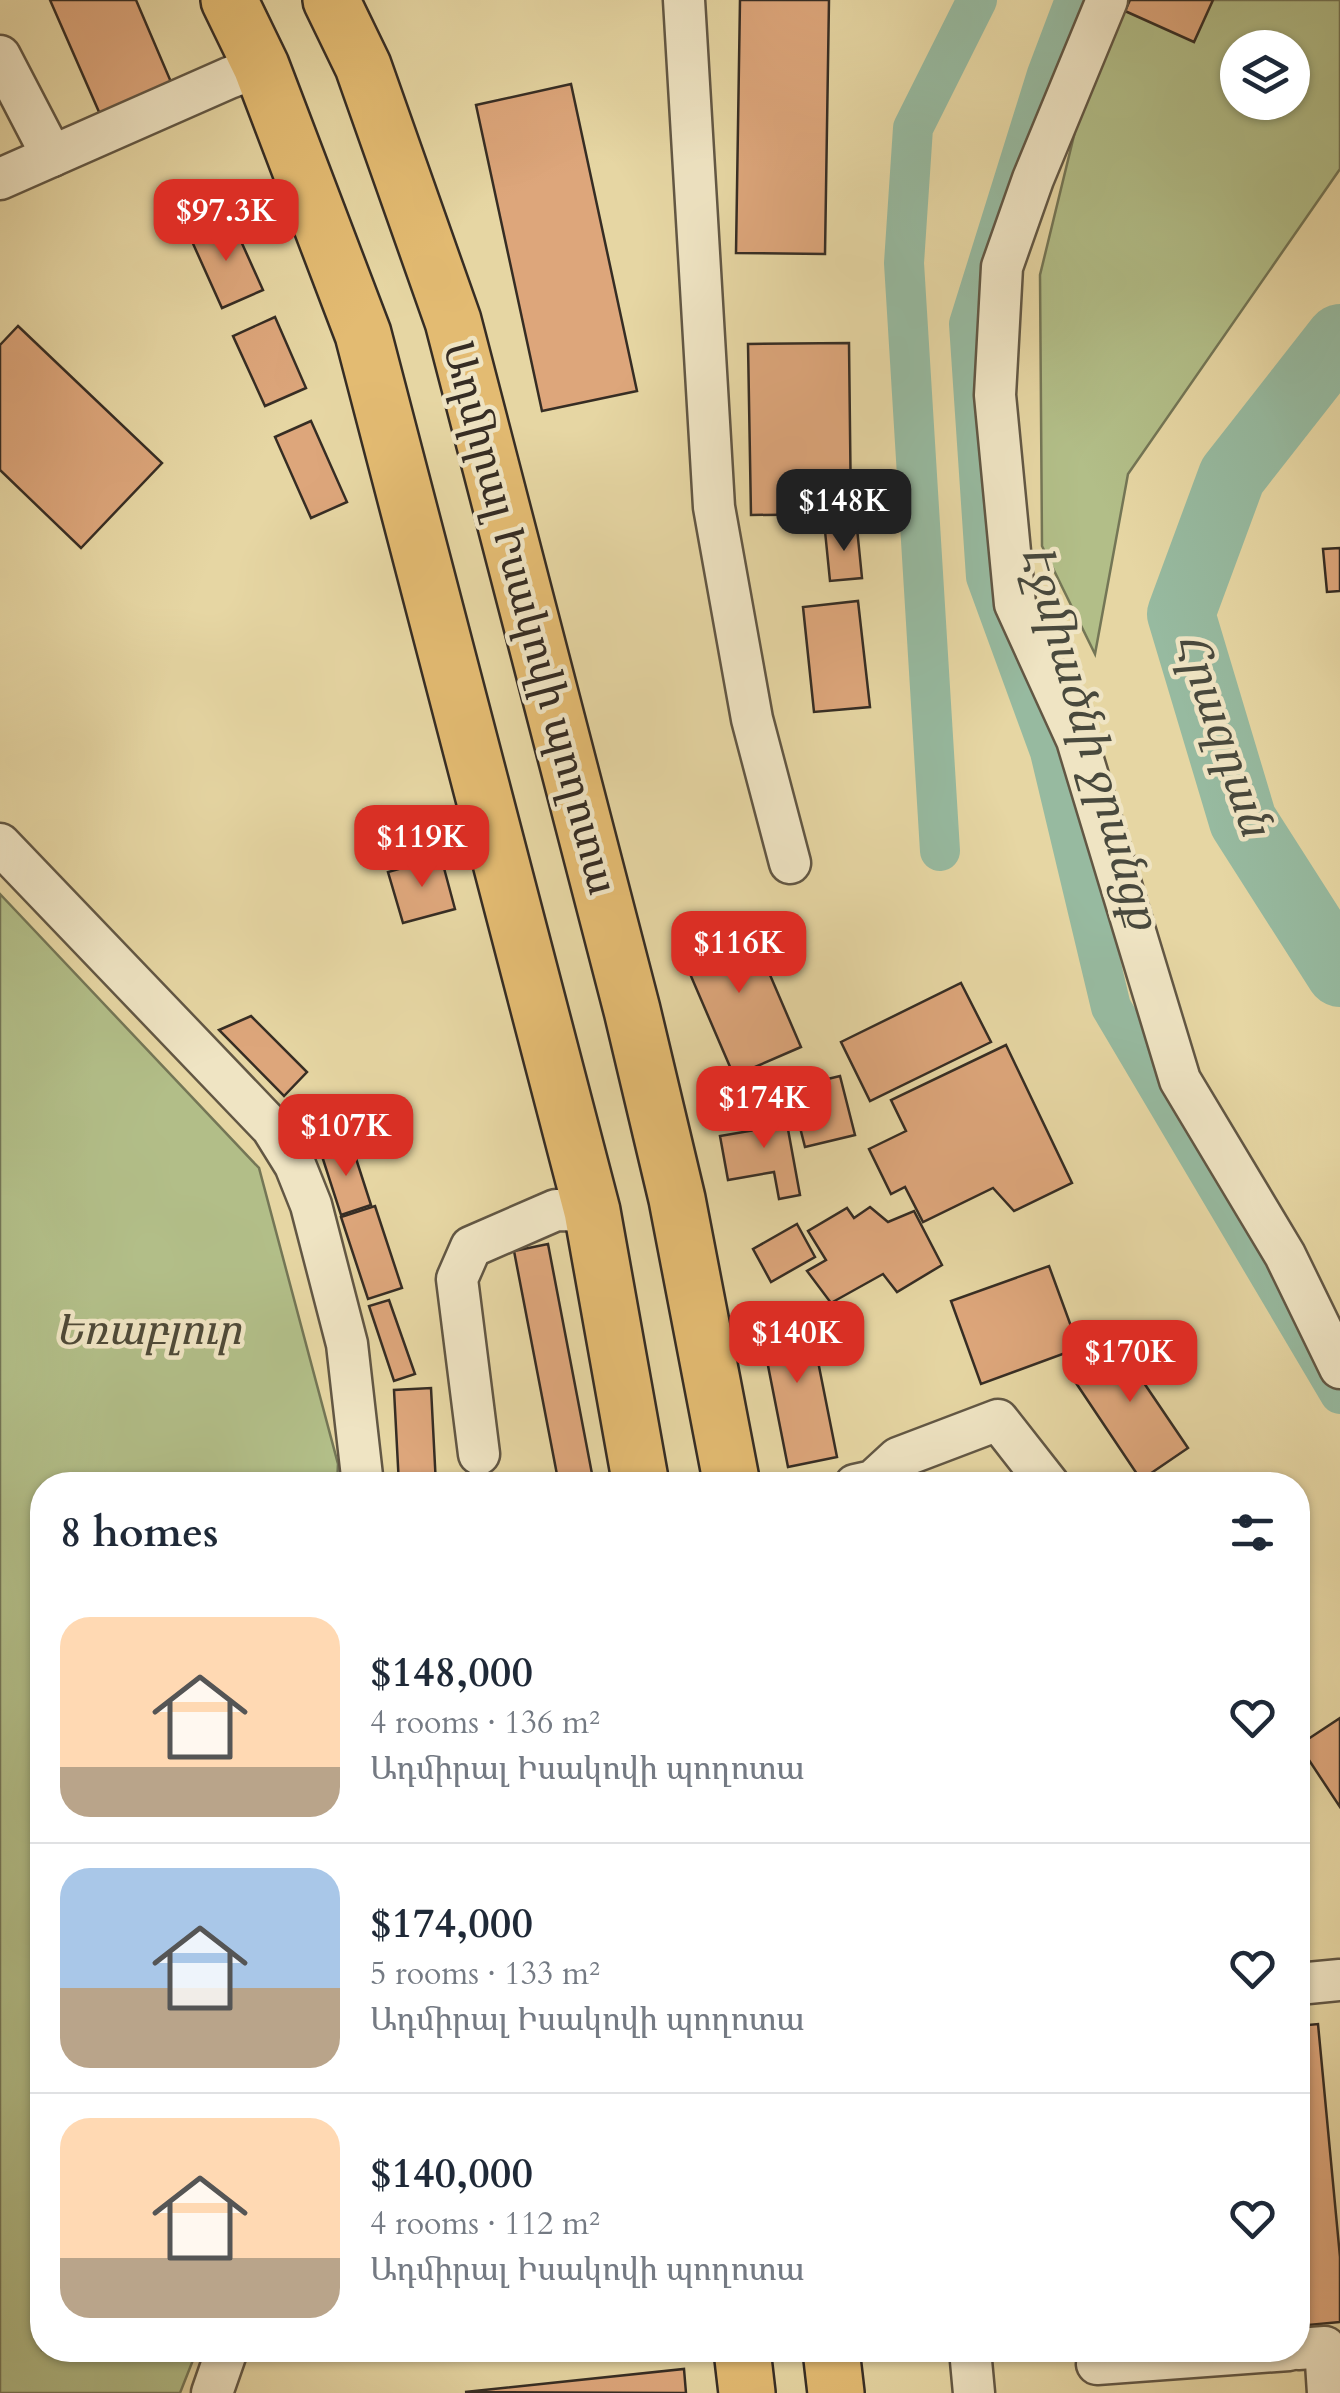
<!DOCTYPE html>
<meta charset="utf-8">
<style>
:root{--surface:#fff;--page:#f2f2f3;--text:#1f2937;--muted:#747a83;--line:#e0e1e3;--accent:#d93025}
body{margin:0;font-family:Cardo,"Noto Serif Armenian",serif;background:var(--page);color:var(--text);height:100vh;display:flex;flex-direction:column;font-size:38px;white-space:nowrap}
*{box-sizing:border-box;margin:0}
p{font-size:32px;color:var(--muted)}
.icon{flex:none;width:55px;height:55px;fill:none;stroke:currentColor;stroke-width:2;stroke-linecap:round;stroke-linejoin:round}
.map{position:relative;flex:1;overflow:hidden}
.details{position:absolute;left:30px;top:1472px;width:1280px;height:890px;display:flex;flex-direction:column;background:var(--surface);border-radius:40px;box-shadow:0 2px 8px #0004}
.details>*{flex:none}
.controls{position:absolute;left:1220px;top:30px;display:grid;gap:20px}
.controls a{display:grid;place-items:center;width:90px;height:90px;border-radius:50%;background:var(--surface);box-shadow:0 2px 8px #0004;font-size:50px}
.price{position:absolute;translate:-50% -85px;padding:0 22px;border-radius:20px;background:var(--accent);color:#fff;font-size:32px;line-height:65px;filter:drop-shadow(0 2px 5px #0008)}
.price::after{content:'';position:absolute;left:50%;top:60px;width:30px;height:22px;margin-left:-15px;background:inherit;clip-path:polygon(0 0,100% 0,50% 100%)}
.price.on{background:#222;color:#fff}
ul{padding:0;list-style:none}
li{display:flex;align-items:center;gap:30px;height:250px;padding:0 30px}
li+li{border-top:2px solid var(--line)}
li span{display:grid;place-items:center;flex:none;width:280px;height:200px;border-radius:30px;color:#555}
li>.icon{margin-inline-start:auto}
span .icon{width:120px;height:120px;fill:#fffc;stroke-width:1}
li b{font-size:42px}
h2{display:flex;justify-content:space-between;align-items:center;height:120px;padding:0 30px;font-size:42px}
.map>svg:first-child{display:block}
</style>
<div class="map">
<svg width="1340" height="2393" viewBox="0 0 1340 2393">
<rect width="100%" height="100%" fill="#e6d6a3"/>
<filter id="stains"><feTurbulence type="fractalNoise" baseFrequency=".002" numOctaves="4"/><feColorMatrix values="0 0 0 0 .2 0 0 0 0 .09 0 0 0 0 .02 0 0 0 .5 -.17"/></filter>
<radialGradient id="worn" r=".72"><stop offset=".6" stop-color="#630" stop-opacity="0"/><stop offset="1" stop-color="#630" stop-opacity=".3"/></radialGradient>
<g fill="#b2be88" stroke="#747656" stroke-width="2.5" fill-rule="evenodd">
<path d="M1107 0H1340V169L1128 474 1095 654 1042 546 1040 275ZM1238 48H1292V102H1238Z"/>
<path d="M0 894 259 1168 338 1464 337 1485H42V2350H197L180 2393H0Z"/>
</g>
<g fill="none" stroke-linecap="round" stroke-linejoin="round">
<g stroke="#97baa0" stroke-width="40">
<path d="M1075 0 1047 74 969 324 986 577 1050 752 1111 1007 1340 1394"/>
<path d="M940 851 904 263 913 128 977 0"/>
</g>
<path stroke="#97baa0" stroke-width="68" d="M1340 338 1232 476 1181 614 1243 821 1340 973"/>
</g>
<g fill="#dda67b" stroke="#362d24" stroke-width="2.5">
<path d="M50 0H136L174 89 103 121Z"/>
<path d="M740 0H829L825 254 736 253Z"/>
<path d="M1130 0H1213L1194 42 1125 11Z"/>
<path d="M571 84 637 391 542 411 476 105Z"/>
<path d="M231 219 263 290 222 308 190 237Z"/>
<path d="M275 317 306 388 265 406 233 336Z"/>
<path d="M18 326 162 463 81 548 0 470V345Z"/>
<path d="M849 343 851 514 751 515 748 344Z"/>
<path d="M311 421 347 502 311 518 275 437Z"/>
<path d="M857 528 862 578 830 581 825 531Z"/>
<path d="M1340 548V591L1327 592 1323 549Z"/>
<path d="M858 601 870 707 814 712 803 607Z"/>
<path d="M441 857 455 909 403 923 388 872Z"/>
<path d="M745 917 801 1047 734 1076 678 946Z"/>
<path d="M961 983 991 1042 870 1101 841 1042Z"/>
<path d="M251 1016 307 1072 284 1096 219 1030Z"/>
<path d="M1006 1045 1072 1183 1014 1211 993 1188 923 1222 905 1187 891 1194 869 1149 906 1131 891 1100Z"/>
<path d="M840 1076 855 1135 805 1147 790 1088Z"/>
<path d="M783 1102 800 1195 779 1199 774 1172 728 1180 720 1136 761 1129 757 1106Z"/>
<path d="M351 1143 371 1205 341 1215 321 1153Z"/>
<path d="M375 1206 402 1288 368 1299 341 1217Z"/>
<path d="M870 1207 888 1222 914 1211 942 1265 897 1292 883 1274 831 1303 807 1271 826 1260 808 1231 847 1208 854 1218Z"/>
<path d="M797 1224 815 1257 771 1282 753 1249Z"/>
<path d="M548 1244 593 1479 562 1485H559L514 1251Z"/>
<path d="M1049 1266 1079 1348 981 1384 951 1301Z"/>
<path d="M389 1300 415 1374 394 1381 369 1306Z"/>
<path d="M807 1306 837 1457 788 1467 758 1315Z"/>
<path d="M1134 1332 1160 1372 1144 1383 1188 1448 1141 1480 1070 1374Z"/>
<path d="M431 1388 436 1485H399L394 1390Z"/>
<path d="M1340 1718V1807L1299 1745Z"/>
<path d="M1318 2024 1340 2257V2322L1298 2326V2026Z"/>
<path d="M684 2369 686 2393 465 2392Z"/>
</g>
<g fill="none" stroke-linecap="round" stroke-linejoin="round">
<defs>
<g id="minor">
<path d="M684 0 714 507 752 719 790 863"/>
<path d="M1107 0 1033 179 1002 267 995 395 1015 604 1077 740 1180 1080 1285 1255 1340 1368"/>
<path d="M0 56 52 156"/>
<path d="M0 179 229 78 261 66"/>
<path d="M0 844 272 1128 295 1165 311 1205 347 1344 363 1485"/>
<path d="M479 1454 457 1279 471 1247 556 1210 592 1211"/>
<path d="M855 1485 873 1481 898 1458 998 1420 1049 1485"/>
<path d="M1298 1984 1340 1980"/>
<path d="M1298 2349 1325 2347 1328 2393"/>
<path d="M970 2350 974 2393"/>
<path d="M1097 2364 1289 2350"/>
<path d="M212 2393 227 2350"/>
</g>
<g id="highway">
<path d="M229 0 261 66 363 334 592 1211 641 1485"/>
<path d="M331 0 363 66 453 321 632 1010 677 1199 732 1485"/>
<path d="M742 2350 747 2393"/>
<path d="M831 2350 836 2393"/>
</g>
</defs>
<use href="#minor" stroke="#625744" stroke-width="45"/>
<use href="#highway" stroke="#362d24" stroke-width="60"/>
<use href="#minor" stroke="#efe4c3" stroke-width="40"/>
<use href="#highway" stroke="#e3bb72" stroke-width="55"/>
</g>
<g text-anchor="middle" dominant-baseline="central" stroke-width="9" stroke-linejoin="round" paint-order="stroke">
<g font-size="42" fill="#362d24" stroke="#efe4c3">
<text transform="translate(530 618) rotate(75)">Ադմիրալ Իսակովի պողոտա</text>
</g>
<g font-size="42" font-style="italic" fill="#4f4a38" stroke="#efe4c3">
<text x="148" y="1330">Եռաբլուր</text>
</g>
<g font-size="45" font-style="italic" fill="#49493d" stroke="#efe4c3">
<text transform="translate(1223 734) rotate(71)">Հրազդան</text>
<text transform="translate(1090 737) rotate(74)">Էջմիածնի ջրանցք</text>
</g>
</g>
<rect width="100%" height="100%" filter="url(#stains)"/>
<rect width="100%" height="100%" fill="url(#worn)"/>
</svg>
<div class="controls">
<a><svg class="icon" aria-label="layers" viewBox="0 0 24 24"><path d="M12 4l9 5-9 5-9-5zM3 14l9 5 9-5"/></svg></a>
</div>
<b class="price" style="left:226px;top:264px">$97.3K</b>
<b class="price on" style="left:844px;top:554px">$148K</b>
<b class="price" style="left:422px;top:890px">$119K</b>
<b class="price" style="left:739px;top:996px">$116K</b>
<b class="price" style="left:764px;top:1151px">$174K</b>
<b class="price" style="left:346px;top:1179px">$107K</b>
<b class="price" style="left:797px;top:1386px">$140K</b>
<b class="price" style="left:1130px;top:1405px">$170K</b>
<section class="details">
<h2>8 homes<svg class="icon" aria-label="filters" viewBox="0 0 24 24"><path d="M4 7h16M4 17h16"/><circle cx="9" cy="7" r="2"/><circle cx="15" cy="17" r="2"/></svg></h2>
<ul>
<li><span style="background:linear-gradient(#ffd9b3 75%,#b9a48a 0)"><svg class="icon" aria-label="home" viewBox="0 0 24 24"><path d="M3 11l9-7 9 7M6 9v11h12V9"/></svg></span><div><b>$148,000</b><p>4 rooms · 136 m²</p><p>Ադմիրալ Իսակովի պողոտա</p></div><svg class="icon" aria-label="heart" viewBox="0 0 24 24"><path d="M12 20l-8-8c-3-5 5-10 8-4 3-6 11-1 8 4z"/></svg></li>
<li><span style="background:linear-gradient(#a9c7e8 60%,#b9a48a 0)"><svg class="icon" aria-label="home" viewBox="0 0 24 24"><path d="M3 11l9-7 9 7M6 9v11h12V9"/></svg></span><div><b>$174,000</b><p>5 rooms · 133 m²</p><p>Ադմիրալ Իսակովի պողոտա</p></div><svg class="icon" aria-label="heart" viewBox="0 0 24 24"><path d="M12 20l-8-8c-3-5 5-10 8-4 3-6 11-1 8 4z"/></svg></li>
<li><span style="background:linear-gradient(#ffd9b3 70%,#b9a48a 0)"><svg class="icon" aria-label="home" viewBox="0 0 24 24"><path d="M3 11l9-7 9 7M6 9v11h12V9"/></svg></span><div><b>$140,000</b><p>4 rooms · 112 m²</p><p>Ադմիրալ Իսակովի պողոտա</p></div><svg class="icon" aria-label="heart" viewBox="0 0 24 24"><path d="M12 20l-8-8c-3-5 5-10 8-4 3-6 11-1 8 4z"/></svg></li>
</ul>
</section>
</div>
